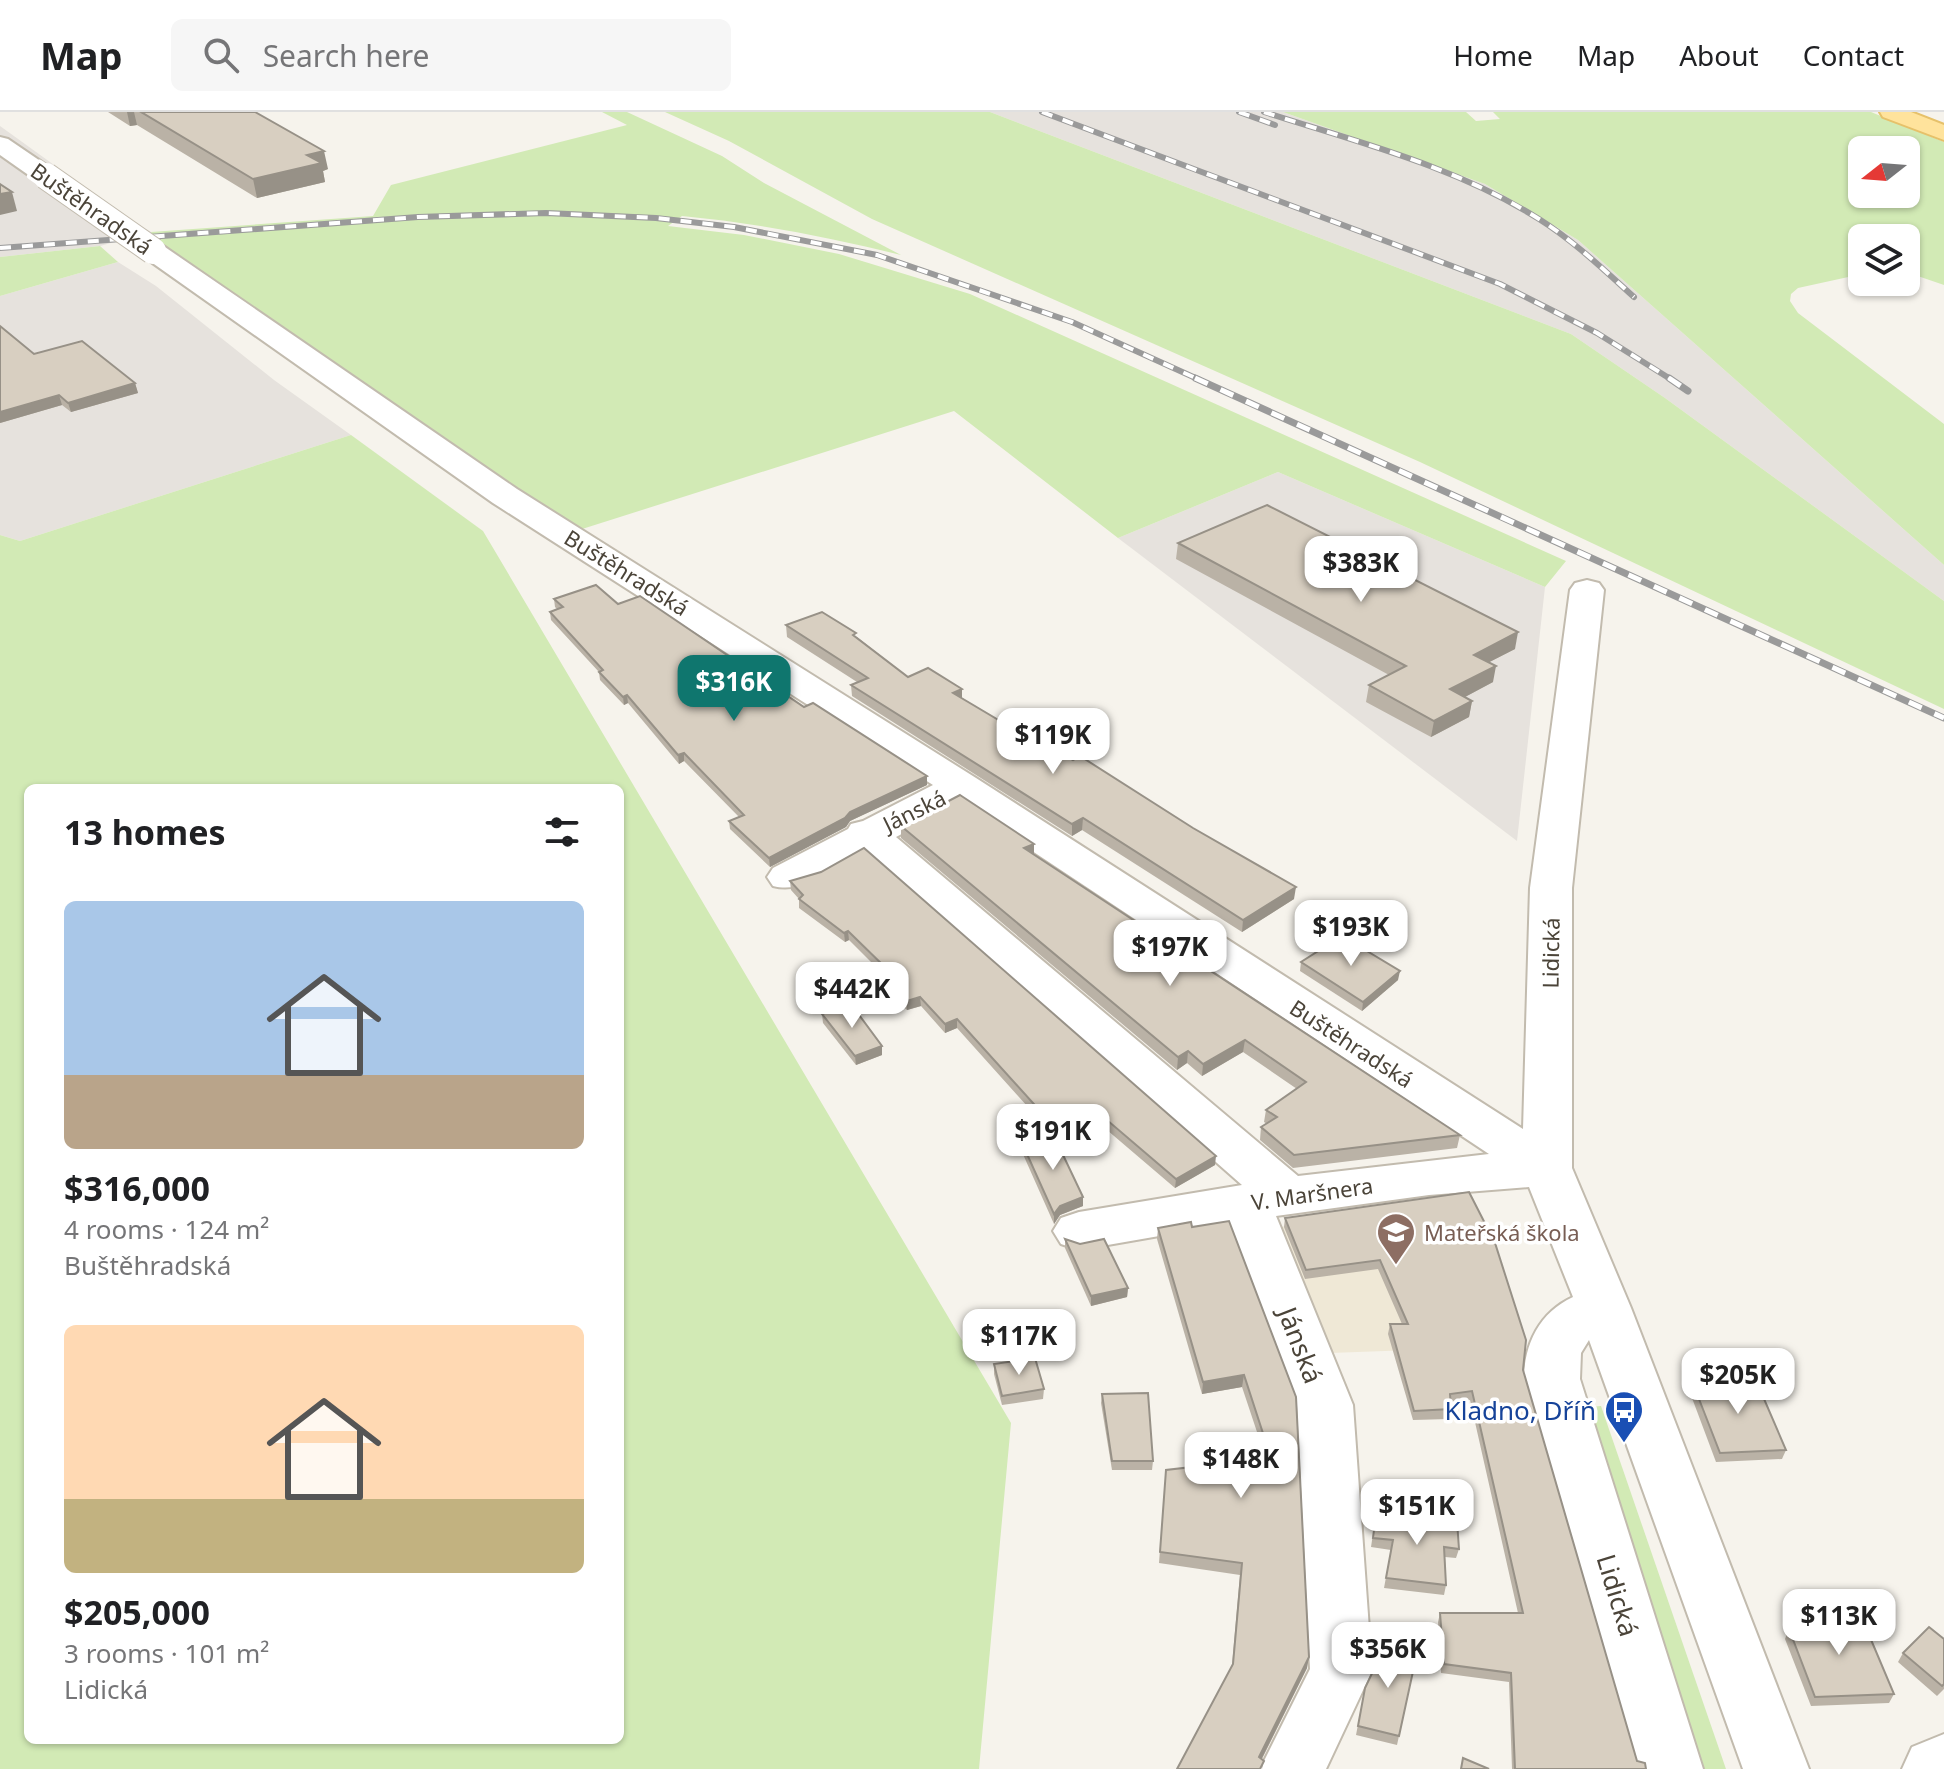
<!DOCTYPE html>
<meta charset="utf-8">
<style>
:root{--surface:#fff;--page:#f6f6f6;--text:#202124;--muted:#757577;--line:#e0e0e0;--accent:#0f766e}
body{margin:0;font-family:"Noto Sans",sans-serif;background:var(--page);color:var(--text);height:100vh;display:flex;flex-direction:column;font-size:30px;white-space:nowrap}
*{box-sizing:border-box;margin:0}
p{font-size:26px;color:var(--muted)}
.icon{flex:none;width:44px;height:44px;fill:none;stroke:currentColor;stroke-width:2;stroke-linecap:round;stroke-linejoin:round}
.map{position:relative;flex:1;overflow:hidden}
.sheet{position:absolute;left:24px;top:672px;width:600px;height:960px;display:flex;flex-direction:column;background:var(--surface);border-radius:12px;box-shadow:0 2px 6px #0004}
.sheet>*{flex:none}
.needle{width:52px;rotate:253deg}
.controls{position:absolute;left:1848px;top:24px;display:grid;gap:16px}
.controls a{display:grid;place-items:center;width:72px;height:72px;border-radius:12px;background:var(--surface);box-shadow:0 2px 6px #0004;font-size:40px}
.price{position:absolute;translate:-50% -68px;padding:0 18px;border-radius:16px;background:#fff;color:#222;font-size:26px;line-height:52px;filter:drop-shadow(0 2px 4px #0008)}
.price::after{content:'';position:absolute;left:50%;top:48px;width:24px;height:18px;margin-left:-12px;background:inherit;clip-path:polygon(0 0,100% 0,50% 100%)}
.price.active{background:var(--accent);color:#fff}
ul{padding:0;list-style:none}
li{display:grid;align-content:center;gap:16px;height:424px;padding:0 40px}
li span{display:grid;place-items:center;height:248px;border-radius:12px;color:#555}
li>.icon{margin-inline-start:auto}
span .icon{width:144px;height:144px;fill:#fffc;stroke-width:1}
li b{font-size:34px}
h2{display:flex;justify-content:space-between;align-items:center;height:96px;padding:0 40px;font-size:34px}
header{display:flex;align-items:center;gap:48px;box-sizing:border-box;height:112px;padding:0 40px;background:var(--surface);border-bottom:2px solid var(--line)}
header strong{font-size:38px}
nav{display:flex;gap:44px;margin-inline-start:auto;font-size:28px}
.search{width:560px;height:72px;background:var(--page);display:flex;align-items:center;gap:20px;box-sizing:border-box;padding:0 28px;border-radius:12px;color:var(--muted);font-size:30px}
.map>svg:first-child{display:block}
</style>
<header>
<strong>Map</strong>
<div class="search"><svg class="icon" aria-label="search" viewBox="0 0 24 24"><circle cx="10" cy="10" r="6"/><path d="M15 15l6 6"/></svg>Search here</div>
<nav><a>Home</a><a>Map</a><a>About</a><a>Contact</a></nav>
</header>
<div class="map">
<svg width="1944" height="1657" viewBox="0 0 1944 1657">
<rect width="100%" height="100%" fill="#f6f3ec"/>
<g fill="#e6e2dd">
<path d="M990 0H1283L1485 72 1578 128 1944 453V489L1665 286 1571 222Z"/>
<path d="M0 14 129 107 151 120 100 134 0 145Z"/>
<path d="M118 150 156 174 274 268 351 323 20 429 0 423V184Z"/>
<path d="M1278 360 1545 475 1517 729 1118 426Z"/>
</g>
<path fill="#efe8d6" d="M1467 1090 1440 1237 1330 1241 1280 1115Z"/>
<g fill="#d2eab5" fill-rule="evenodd">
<path d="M602 0H627L722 44 764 71 901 143C829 125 756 111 682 104L668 114 744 123 839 142 970 182 1566 449 1545 475 1278 360 1118 426 954 299 579 418 154 130 151 120 373 104 391 73 627 13Z"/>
<path d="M665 0H990L1571 222 1665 286 1944 489V597L1420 350 872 107 729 29Z"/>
<path d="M1283 0H1466L1476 9 1500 7 1493 0H1871L1944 30V173L1906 160V126H1862V162L1798 176 1791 182 1790 189 1798 201 1944 312V453L1578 128 1485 72ZM1862 38H1906V82H1862Z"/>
<path d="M100 134 118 150 0 184V145Z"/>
<path d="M351 323 483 419 1011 1311 979 1657H0V423L20 429ZM28 676H620V1628H28Z"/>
<path d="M1601 1294 1726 1657H1692L1577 1296Z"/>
</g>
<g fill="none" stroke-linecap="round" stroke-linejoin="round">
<defs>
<g id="minor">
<path d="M0 25 8 27 55 59 58 64 55 69H37L0 43Z"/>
<path d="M153 131 162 133 517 377 976 666 1523 1017 1530 776 1570 478 1575 471 1587 468 1599 471 1604 478 1572 776V1056L1631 1196 1809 1657H1743L1589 1228 1581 1241 1580 1267 1703 1657H1637L1524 1267C1524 1232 1540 1200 1573 1185L1529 1075 1429 1083 1276 1104 1353 1293 1372 1559 1326 1657H1260L1310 1557 1297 1293 1228 1112 1079 1138 1061 1132 1053 1119 1061 1106 1079 1100 1242 1073 865 741C837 756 805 782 773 774L767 765 773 756 848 717 851 712 863 709 933 673 493 391 144 145 140 139 144 133ZM960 691 1489 1042 1298 1064 896 725Z"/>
<path d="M1944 1622V1657H1902L1912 1635Z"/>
</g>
<path id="major" d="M1880 0H1911L1944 13V28L1883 5Z"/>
</defs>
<use href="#minor" stroke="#c2bbae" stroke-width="4"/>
<use href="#major" stroke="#e6c16a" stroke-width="4"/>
<use href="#minor" fill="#fff" fill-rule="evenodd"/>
<use href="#major" fill="#ffe39c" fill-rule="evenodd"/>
<defs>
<g id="rail-far1">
<path d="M1042 0 1500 172 1597 221 1672 268"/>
<path d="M1239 0 1275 13"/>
<path d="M1264 0C1357 30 1455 54 1539 107 1574 129 1604 158 1634 185"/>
<path d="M0 136 418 105 546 101 656 106 734 115 877 143 1072 210 1200 268"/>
</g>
<g id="rail">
<path d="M1195 266 1944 606"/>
<path d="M1669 266 1688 279"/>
</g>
</defs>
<use href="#rail-far1" stroke="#9a9a9a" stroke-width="6"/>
<use href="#rail" stroke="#9a9a9a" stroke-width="7"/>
<use href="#rail-far1" stroke="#fff" stroke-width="4" stroke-dasharray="11" stroke-linecap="butt"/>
<use href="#rail" stroke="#fff" stroke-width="5" stroke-dasharray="14" stroke-linecap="butt"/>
<defs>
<path id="minor-bridge" d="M46 64 153 139"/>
</defs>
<use href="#minor-bridge" stroke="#c2bbae" stroke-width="28" stroke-linecap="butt"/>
<use href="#minor-bridge" stroke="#fff" stroke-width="26"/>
</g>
<g fill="#bab2a6">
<path d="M108 0H255L328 57 323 59 325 70 257 86 137 13 130 14Z"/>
<path d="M0 214 34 242 135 271 138 281 71 300 62 293 0 311Z"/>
<path d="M1178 431 1515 537 1489 550 1493 570 1465 585 1472 589 1469 605 1431 625 1366 590 1369 573 1389 563 1176 447Z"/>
<path d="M554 487 618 492 804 595 927 673 850 709 846 715 770 755 730 717 729 709 739 705 684 649 679 652 628 591 624 593 600 568 599 560 551 508 550 500 557 497 555 495Z"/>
<path d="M786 513 857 525 908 565 962 577V586L1294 787 1242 820 1082 718 1072 724 852 584 851 573 857 570 787 525Z"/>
<path d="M901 714 1034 742 1460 1023 1457 1036 1293 1056 1260 1028 1261 1015 1267 1012 1264 1010 1266 998 1297 977 1243 940 1202 964 1187 951 1177 958 901 726Z"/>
<path d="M790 769 1215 1053 1175 1076 1107 1018 1061 1031 1055 1025 1083 1094 1060 1103 1054 1112 1022 1040V1031L1054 1024 957 916 945 921 921 894 907 898 883 876V867L886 865 849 828 845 830 799 796V787L791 778Z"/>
<path d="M1301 850 1398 868 1362 899 1300 859Z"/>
<path d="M822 902 882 934V943L856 953 823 911Z"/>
<path d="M1469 1080 1523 1258 1637 1649 1646 1657H1512L1509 1570 1441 1561 1438 1510 1440 1501H1518L1470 1288 1451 1290V1297L1449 1307 1413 1308 1388 1222 1390 1212H1402L1378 1157 1305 1167 1284 1115 1285 1106Z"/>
<path d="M1229 1109 1307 1556 1262 1647 1263 1657 1232 1553 1240 1463 1159 1451 1166 1358 1266 1347 1242 1275 1202 1282 1157 1127 1158 1116 1192 1115Z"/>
<path d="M1065 1127 1080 1132 1128 1176 1127 1185 1091 1194 1065 1136Z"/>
<path d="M994 1252 1044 1277 1043 1287 1002 1293 994 1262Z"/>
<path d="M1692 1269 1786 1338 1782 1347 1716 1350 1689 1278Z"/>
<path d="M1102 1282 1153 1349 1152 1358H1112L1101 1291Z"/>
<path d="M1376 1402 1459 1437 1456 1446 1445 1445 1446 1473 1444 1483 1384 1476 1391 1438 1371 1435Z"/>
<path d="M1793 1506 1894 1582 1889 1591 1811 1594 1785 1527 1789 1517H1790V1515Z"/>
<path d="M1944 1527V1577L1937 1584 1898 1550 1903 1541Z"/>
<path d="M1376 1530 1417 1541 1397 1633 1356 1623 1365 1576 1374 1556V1539Z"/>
</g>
<g fill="#979187">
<path d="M127 0H134L137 13 130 14Z"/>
<path d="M324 39 328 57 323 59 325 70 257 86 253 67 307 43Z"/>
<path d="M12 80 17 99 0 103V82Z"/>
<path d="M135 271 138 281 71 300 68 291Z"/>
<path d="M59 283 62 293 0 311V300Z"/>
<path d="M1518 520 1515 537 1472 559 1474 543Z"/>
<path d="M1496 554 1493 570 1448 594 1450 577Z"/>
<path d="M962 577V589L953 581Z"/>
<path d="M627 583 628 591 624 593 623 585Z"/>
<path d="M1472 589 1469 605 1431 625 1434 609Z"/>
<path d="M684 641V649L679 652 678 643Z"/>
<path d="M927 664V673L850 709 846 715 770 755 769 746 850 700Z"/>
<path d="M1083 706 1082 718 1072 724V712Z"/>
<path d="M1034 732V743L1024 736Z"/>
<path d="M1296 775 1294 787 1242 820 1243 808Z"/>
<path d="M848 819 849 828 845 830 844 821Z"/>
<path d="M1400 859 1398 868 1362 899 1363 890Z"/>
<path d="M920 885 921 894 907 898V889Z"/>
<path d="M957 907V916L945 921V912Z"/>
<path d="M1245 928 1243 940 1202 964 1203 952Z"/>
<path d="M882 934V943L856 953 855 944Z"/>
<path d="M1188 939 1187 951 1177 958 1178 945Z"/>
<path d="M1107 1008V1018L1061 1031V1022Z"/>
<path d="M1216 1044 1215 1053 1175 1076 1176 1067Z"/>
<path d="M1083 1085V1094L1060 1103 1054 1112V1102L1060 1094Z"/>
<path d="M1128 1176 1127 1185 1091 1194V1184Z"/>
<path d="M1244 1263 1242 1275 1202 1282 1203 1270Z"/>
<path d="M1309 1545 1307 1556 1257 1656 1259 1645Z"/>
</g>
<g fill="#d8cfc1" stroke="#979187" stroke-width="2">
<path d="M141 0H255L324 39 307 43 322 51 253 67Z"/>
<path d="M0 72 12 80 0 82Z"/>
<path d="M0 214 34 242 82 229 135 271 68 291 59 283 0 300Z"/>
<path d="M1267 393 1518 520 1474 543 1496 554 1450 577 1472 589 1434 609 1369 573 1406 554 1178 431Z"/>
<path d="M596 473 618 492 640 484 804 595 813 591 927 664 850 700 845 706 769 746 729 709 744 703 684 641 678 643 627 583 623 585 599 560 603 558 550 500 563 495 554 487Z"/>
<path d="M822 500 856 521 853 523 908 565 928 556 962 577 953 581 1044 635 1047 633 1073 648 1080 644 1193 716 1296 775 1243 808 1083 706 1072 712 851 573 868 566 786 513Z"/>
<path d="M960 683 1034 732 1024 736 1460 1023 1294 1043 1261 1015 1277 1005 1266 998 1306 970 1245 928 1203 952 1188 939 1178 945 901 714Z"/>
<path d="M864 736 1216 1044 1176 1067 1107 1008 1061 1022 957 907 945 912 920 885 907 889 883 867 893 863 848 819 844 821 799 787 803 783 790 769 821 760Z"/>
<path d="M1342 824 1400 859 1363 890 1301 850Z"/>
<path d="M851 892 882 934 855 944 822 902Z"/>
<path d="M1054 1024 1083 1085 1060 1094 1054 1102 1022 1031Z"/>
<path d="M1469 1080 1495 1131 1526 1228 1523 1258 1637 1649 1645 1651 1646 1657H1515L1511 1561 1444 1552 1440 1501H1523L1472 1279 1450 1282 1451 1297 1414 1299 1390 1212H1408L1380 1148 1306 1158 1285 1106Z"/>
<path d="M1229 1109 1296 1285 1309 1545 1259 1645 1264 1649 1260 1657H1177L1233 1552 1242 1451 1160 1440 1166 1358 1271 1346 1244 1263 1203 1270 1158 1116 1191 1110 1192 1115Z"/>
<path d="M1065 1127 1080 1132 1104 1127 1128 1176 1091 1184Z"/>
<path d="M1035 1246 1044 1277 1002 1284 994 1252Z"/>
<path d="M1755 1266 1786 1338 1720 1341 1692 1269Z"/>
<path d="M1148 1281 1153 1349H1112L1102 1282Z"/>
<path d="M1376 1402 1457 1409 1459 1437 1444 1435 1446 1473 1386 1466 1393 1428 1373 1426Z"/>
<path d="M1861 1504 1894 1582 1815 1585 1789 1517H1797L1793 1506Z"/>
<path d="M1929 1515 1944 1527V1572L1942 1574 1903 1541Z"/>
<path d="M1376 1530 1417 1541 1399 1624 1358 1614 1365 1576 1377 1551Z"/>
<path d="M1463 1646 1489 1657H1461Z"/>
</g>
<defs>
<symbol id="school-pin" viewBox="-11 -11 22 30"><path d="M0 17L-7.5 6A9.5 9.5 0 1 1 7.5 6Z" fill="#8d6e63" stroke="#fff"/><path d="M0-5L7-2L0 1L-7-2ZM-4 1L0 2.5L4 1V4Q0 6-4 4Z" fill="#fff"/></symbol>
<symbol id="bus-pin" viewBox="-11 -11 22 30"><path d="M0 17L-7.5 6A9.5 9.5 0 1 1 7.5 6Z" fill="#1a4fb4" stroke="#fff"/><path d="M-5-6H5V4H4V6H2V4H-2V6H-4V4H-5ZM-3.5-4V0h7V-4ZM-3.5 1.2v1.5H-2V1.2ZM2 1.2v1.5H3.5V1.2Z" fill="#fff"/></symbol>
</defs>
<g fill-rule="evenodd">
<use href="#school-pin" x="1374" y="1098" width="44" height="60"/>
<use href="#bus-pin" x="1602" y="1276" width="44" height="60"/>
</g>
<g text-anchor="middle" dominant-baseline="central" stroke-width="7" stroke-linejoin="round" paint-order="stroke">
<g font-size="22" fill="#4b4439" stroke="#fff">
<text transform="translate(92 96) rotate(35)">Buštěhradská</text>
<text transform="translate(627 460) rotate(32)">Buštěhradská</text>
<text transform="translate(914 698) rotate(-26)">Jánská</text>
<text transform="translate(1550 841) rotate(-89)">Lidická</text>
<text transform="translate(1352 931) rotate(33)">Buštěhradská</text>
<text transform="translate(1312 1081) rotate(-8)">V. Maršnera</text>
</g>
<g font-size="22" fill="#785e54" stroke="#fff" text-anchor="start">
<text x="1424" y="1120">Mateřská škola</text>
</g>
<g font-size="26" fill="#4b4439" stroke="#fff">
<text transform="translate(1301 1233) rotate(69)">Jánská</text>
<text transform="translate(1618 1483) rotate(73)">Lidická</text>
</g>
<g font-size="26" fill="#164399" stroke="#fff" text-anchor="end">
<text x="1596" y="1298">Kladno, Dříň</text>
</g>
</g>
</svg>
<div class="controls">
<a><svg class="needle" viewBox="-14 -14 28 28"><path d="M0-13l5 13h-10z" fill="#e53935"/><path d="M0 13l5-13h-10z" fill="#757577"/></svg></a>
<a><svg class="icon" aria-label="layers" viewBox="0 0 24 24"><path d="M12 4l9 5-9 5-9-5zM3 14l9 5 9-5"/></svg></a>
</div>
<b class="price" style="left:1361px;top:492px">$383K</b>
<b class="price active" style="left:734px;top:611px">$316K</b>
<b class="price" style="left:1053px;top:664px">$119K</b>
<b class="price" style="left:1351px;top:856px">$193K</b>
<b class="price" style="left:1170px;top:876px">$197K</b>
<b class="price" style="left:852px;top:918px">$442K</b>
<b class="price" style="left:1053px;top:1060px">$191K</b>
<b class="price" style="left:1019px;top:1265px">$117K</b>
<b class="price" style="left:1738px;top:1304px">$205K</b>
<b class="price" style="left:1241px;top:1388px">$148K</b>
<b class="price" style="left:1417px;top:1435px">$151K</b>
<b class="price" style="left:1839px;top:1545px">$113K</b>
<b class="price" style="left:1388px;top:1578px">$356K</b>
<section class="sheet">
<h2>13 homes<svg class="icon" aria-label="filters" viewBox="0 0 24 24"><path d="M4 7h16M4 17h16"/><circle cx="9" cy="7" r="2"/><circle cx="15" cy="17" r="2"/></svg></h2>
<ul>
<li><span style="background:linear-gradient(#a9c7e8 70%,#b9a48a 0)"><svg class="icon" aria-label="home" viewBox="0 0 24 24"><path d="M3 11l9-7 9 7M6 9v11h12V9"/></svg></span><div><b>$316,000</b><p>4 rooms · 124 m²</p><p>Buštěhradská</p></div></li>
<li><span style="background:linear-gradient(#ffd9b3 70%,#c2b280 0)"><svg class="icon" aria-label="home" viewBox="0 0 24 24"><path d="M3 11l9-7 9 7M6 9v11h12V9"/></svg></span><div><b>$205,000</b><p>3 rooms · 101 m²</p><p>Lidická</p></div></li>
</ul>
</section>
</div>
